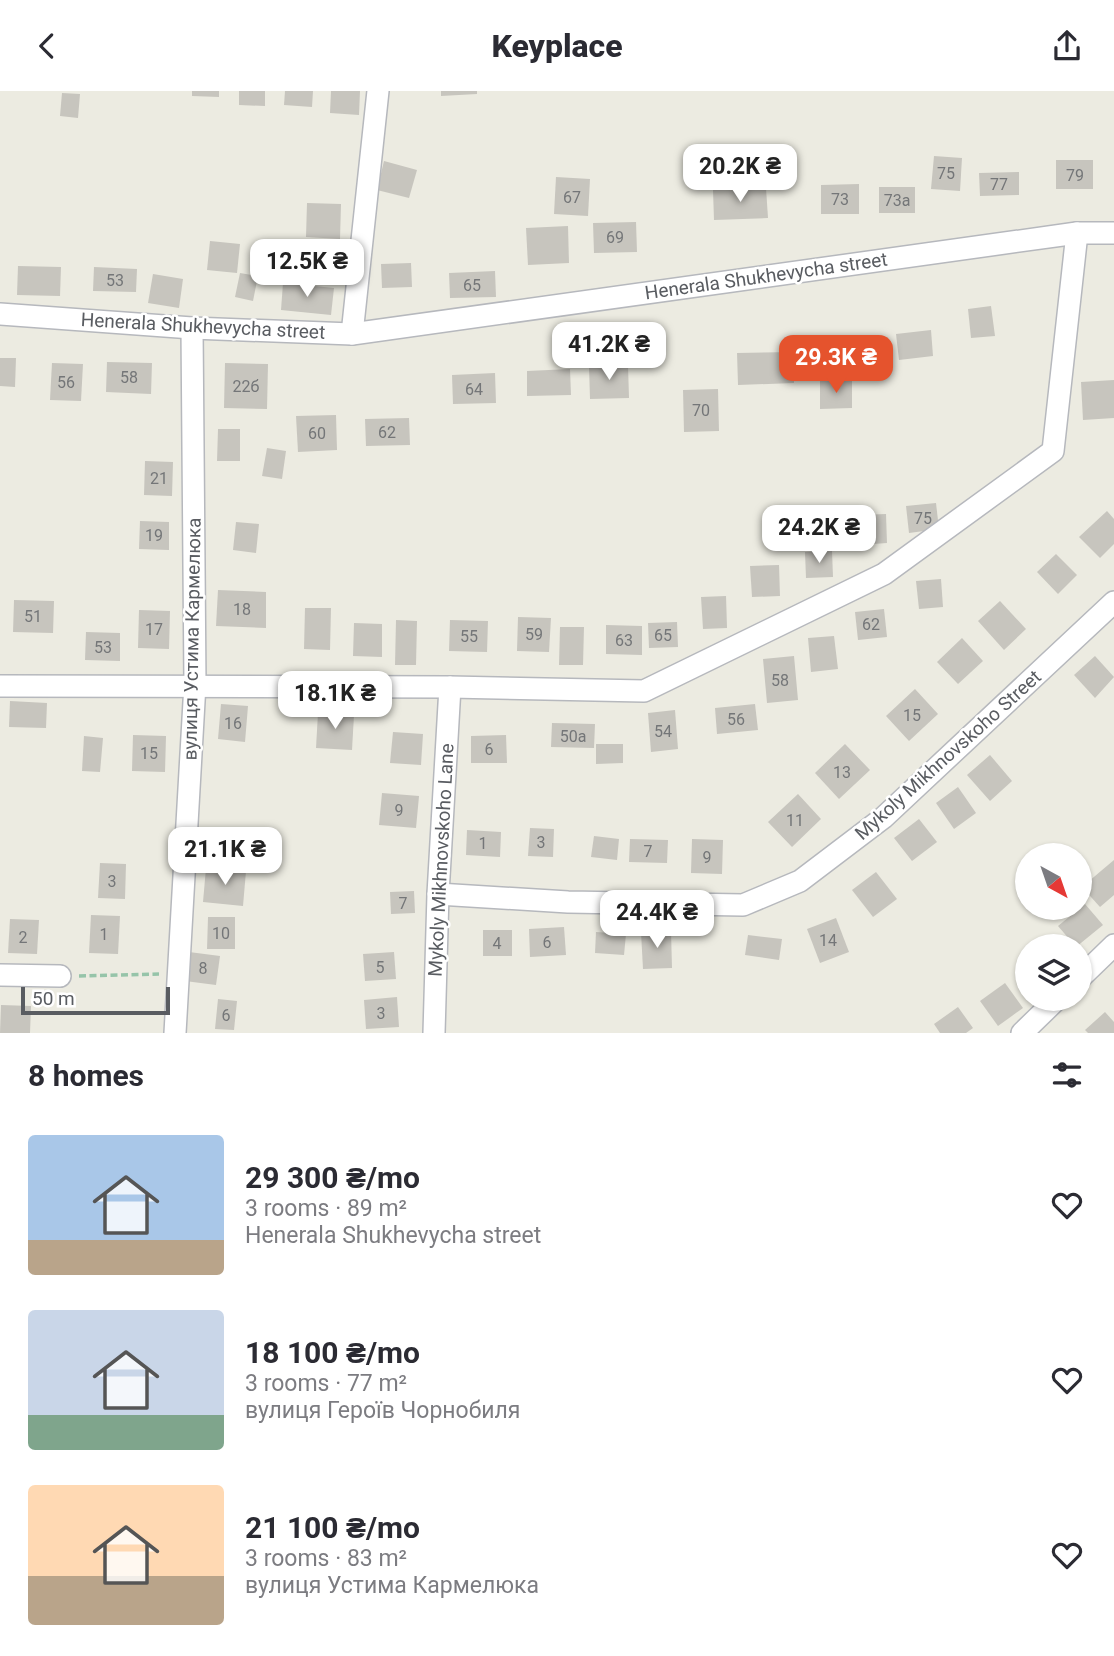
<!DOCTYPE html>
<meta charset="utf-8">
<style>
:root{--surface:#fff;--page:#f2f2f3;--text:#2b2b33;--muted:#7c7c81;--accent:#e5532d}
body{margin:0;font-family:Roboto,sans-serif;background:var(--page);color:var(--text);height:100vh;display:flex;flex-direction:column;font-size:26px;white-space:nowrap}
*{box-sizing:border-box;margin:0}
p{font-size:23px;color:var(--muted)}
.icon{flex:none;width:38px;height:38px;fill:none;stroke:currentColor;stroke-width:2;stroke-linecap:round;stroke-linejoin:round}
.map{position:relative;height:942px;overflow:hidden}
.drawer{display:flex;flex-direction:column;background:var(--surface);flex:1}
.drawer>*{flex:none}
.needle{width:46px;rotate:140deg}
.controls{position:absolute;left:1015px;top:752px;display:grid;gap:14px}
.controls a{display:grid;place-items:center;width:77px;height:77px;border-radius:50%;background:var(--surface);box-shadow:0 2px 5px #0004;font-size:35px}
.scale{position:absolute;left:21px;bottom:18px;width:149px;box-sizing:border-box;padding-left:7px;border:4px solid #595c61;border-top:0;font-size:19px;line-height:24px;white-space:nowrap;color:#595c61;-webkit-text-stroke:5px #fff;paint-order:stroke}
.price{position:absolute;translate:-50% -60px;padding:0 16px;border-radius:14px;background:#fff;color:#222;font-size:23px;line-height:46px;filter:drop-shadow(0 2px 4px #0008)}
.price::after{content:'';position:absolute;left:50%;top:42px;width:21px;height:16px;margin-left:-10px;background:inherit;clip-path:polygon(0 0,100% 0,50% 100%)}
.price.current{background:var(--accent);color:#fff}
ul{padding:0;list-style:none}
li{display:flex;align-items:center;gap:21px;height:175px;padding:0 28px}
li span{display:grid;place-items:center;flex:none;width:196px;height:140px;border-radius:7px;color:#555}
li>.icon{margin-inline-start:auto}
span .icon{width:84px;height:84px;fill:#fffc;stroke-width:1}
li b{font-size:30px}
h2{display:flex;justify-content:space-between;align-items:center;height:84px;padding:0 28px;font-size:30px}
header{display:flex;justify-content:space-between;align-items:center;height:91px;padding:0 28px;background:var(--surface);font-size:32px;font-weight:800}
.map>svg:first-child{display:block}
</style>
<header><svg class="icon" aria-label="back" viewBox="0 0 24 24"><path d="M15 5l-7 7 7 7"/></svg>Keyplace<svg class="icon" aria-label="share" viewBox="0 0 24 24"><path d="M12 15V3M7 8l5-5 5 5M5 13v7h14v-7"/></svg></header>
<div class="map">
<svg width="1114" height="942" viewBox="0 0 1114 942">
<rect width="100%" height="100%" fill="#ecebe1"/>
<g fill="#c7c5be">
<path d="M192 0H219V6L192 5Z"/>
<path d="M239 0H265V15L239 14Z"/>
<path d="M285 0H313L312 16 284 14Z"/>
<path d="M331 0H360L359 24 330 22Z"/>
<path d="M441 0H477V3L441 5Z"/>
<path d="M62 2 80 3 78 27 60 25Z"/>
<path d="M934 65 962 67 960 100 931 98Z"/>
<rect x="1056" y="69" width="37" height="29"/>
<path d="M384 70 417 79 409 107 377 99Z"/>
<path d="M1019 81V104L980 105 979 82Z"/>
<path d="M556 86 590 88 588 125 554 123Z"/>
<path d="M859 93V123H821V94Z"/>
<rect x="879" y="96" width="36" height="26"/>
<path d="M766 97 768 127 714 129 713 99Z"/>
<path d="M307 112 341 113 340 148 306 146Z"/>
<path d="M636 131 637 161 594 162 593 132Z"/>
<path d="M568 135 569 172 528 174 526 137Z"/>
<path d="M210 150 240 153 237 182 207 179Z"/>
<path d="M411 172 412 196 382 197 381 173Z"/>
<path d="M18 175 61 176 60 205 17 204Z"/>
<path d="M94 176 137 178 136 201 93 200Z"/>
<path d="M495 180 496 206 450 207 449 182Z"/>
<path d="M240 182 258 185 253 210 235 206Z"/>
<path d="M153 183 183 188 179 217 148 212Z"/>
<path d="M283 192 334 197 331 224 281 219Z"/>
<path d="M991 215 995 245 971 247 968 218Z"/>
<path d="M931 239 933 265 899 269 896 243Z"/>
<path d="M794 261V292L738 294 737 262Z"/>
<path d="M0 267H16L15 296 0 295Z"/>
<path d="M107 271 152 272 151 303 106 301Z"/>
<path d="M52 272 83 273 81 310 50 309Z"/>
<path d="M225 272 268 273 267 318 224 317Z"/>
<path d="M628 274 629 307 590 308 589 275Z"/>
<path d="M570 278 571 304 527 305V280Z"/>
<path d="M495 282 496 312 453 313 452 284Z"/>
<path d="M852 289V317L820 318V290Z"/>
<path d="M1114 289V327L1083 329 1081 291Z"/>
<path d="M718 298 719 340 684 341 683 299Z"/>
<path d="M336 324 337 359 298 361 296 325Z"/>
<path d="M409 327 410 354 366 355 365 328Z"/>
<path d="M218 338H240V370H217Z"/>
<path d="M267 357 286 360 282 388 262 385Z"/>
<path d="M145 370 173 371 172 405 144 404Z"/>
<path d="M936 412 939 438 909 442 906 415Z"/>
<path d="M1107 420 1114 428V453L1100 467 1079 446Z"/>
<path d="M886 423 887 452 859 454 858 424Z"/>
<path d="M140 430 169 431V459L139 458Z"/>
<path d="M236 431 259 433 256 462 233 459Z"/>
<path d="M832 460 833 486 806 487 805 461Z"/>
<path d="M1056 463 1077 484 1058 503 1037 481Z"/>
<path d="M779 474 780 505 752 506 750 475Z"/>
<path d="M941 488 943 516 919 518 916 490Z"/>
<path d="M218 499 266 501V537L216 535Z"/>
<path d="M726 505 727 537 703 538 701 506Z"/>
<path d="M14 509 54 510 53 542 13 541Z"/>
<path d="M1000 510 1026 538 1004 559 978 530Z"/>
<path d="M305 517H331L330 559 304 558Z"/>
<path d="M884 518 887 546 858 549 855 521Z"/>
<path d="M139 519 170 520 169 558 138 557Z"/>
<path d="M518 526 551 527 549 561 517 560Z"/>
<path d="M396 529 417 530 416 574H395Z"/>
<path d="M450 529 488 530 487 561 449 560Z"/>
<path d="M677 531 678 556 649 557 648 532Z"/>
<path d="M354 532 382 533V566L353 565Z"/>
<path d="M606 534 642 535V564L606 563Z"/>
<path d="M560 536H584L583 574H559Z"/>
<path d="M86 541 120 542V570L85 569Z"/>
<path d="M834 545 838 578 811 581 808 547Z"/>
<path d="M962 547 983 570 958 593 937 571Z"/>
<path d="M794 565 798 609 767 612 763 568Z"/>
<path d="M1095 565 1114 586 1095 607 1074 584Z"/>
<path d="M915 598 938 623 909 650 886 625Z"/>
<path d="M10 610 47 612 46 637 9 636Z"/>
<path d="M221 613 248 615 245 651 218 648Z"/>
<path d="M755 613 758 639 717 643 715 617Z"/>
<path d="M675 619 678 658 651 661 648 622Z"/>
<path d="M318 622 354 624 352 659 316 657Z"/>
<path d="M552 632 595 633 594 657 551 656Z"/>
<path d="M393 641 423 643 421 674 390 672Z"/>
<path d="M133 644 166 645 165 681 132 680Z"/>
<path d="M506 644 507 672H471V645Z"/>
<path d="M84 645 103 647 100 681 82 680Z"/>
<path d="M596 653H623V672L596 673Z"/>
<path d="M845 653 870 679 839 708 815 682Z"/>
<path d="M990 664 1012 690 990 710 967 684Z"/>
<path d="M958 696 976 722 954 738 936 712Z"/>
<path d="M382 702 419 705 416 737 379 734Z"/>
<path d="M798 703 821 728 792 756 768 731Z"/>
<path d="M919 728 937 751 912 770 894 747Z"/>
<path d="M530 737 554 738 553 766 528 765Z"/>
<path d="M467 739 501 741 500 766 466 764Z"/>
<path d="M594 745 619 748 617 769 591 766Z"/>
<path d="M630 748 668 749 667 772 629 771Z"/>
<path d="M692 748 723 749 722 783 691 782Z"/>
<path d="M1114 769V804L1100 816 1082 796Z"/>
<path d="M100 772 126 773 125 808 98 807Z"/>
<path d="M206 777 246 780 243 815 203 811Z"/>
<path d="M876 781 897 808 873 826 852 799Z"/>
<path d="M414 800 415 822 391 823 390 801Z"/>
<path d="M1085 813 1103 834 1076 856 1058 835Z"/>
<path d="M91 824 120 825 118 863 89 862Z"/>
<path d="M208 826H235V858H207Z"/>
<path d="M836 827 849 861 820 872 807 838Z"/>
<path d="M10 828 39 829 37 863 8 862Z"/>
<path d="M564 836 566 864 530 866 529 838Z"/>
<rect x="483" y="839" width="29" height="26"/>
<path d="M671 840 672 877 643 878 641 841Z"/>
<path d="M596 841 626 843 624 864 595 862Z"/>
<path d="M748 844 782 848 779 869 745 864Z"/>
<path d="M189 861 220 865 216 894 185 890Z"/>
<path d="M394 861 396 888 365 890 363 863Z"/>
<path d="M1005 892 1023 917 998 935 980 910Z"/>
<path d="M397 906 399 936 366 938 364 909Z"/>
<path d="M218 908 237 910 234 939 215 938Z"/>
<path d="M1 914 31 915 30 942H0Z"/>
<path d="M958 916 973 937 966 942H940L934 933Z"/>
<path d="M1105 921 1114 931V942H1088L1085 939Z"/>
</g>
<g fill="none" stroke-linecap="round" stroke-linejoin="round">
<defs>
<g id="minor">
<path d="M0 223 192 237 352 243 1077 142H1114"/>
<path d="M352 243 378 0"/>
<path d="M0 595 450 596 644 600 884 483 1053 360 1077 142"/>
<path d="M438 803 568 811 743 814 800 790 883 727 1114 511"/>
<path d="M0 884 60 885"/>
<path d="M1080 887 1114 854"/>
<path d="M175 942 195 593 192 237"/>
<path d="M434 942 438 803 450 596"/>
<path d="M1022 942 1057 908"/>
</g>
</defs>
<use href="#minor" stroke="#b6b8bd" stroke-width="24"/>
<path stroke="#96c4a9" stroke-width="3.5" stroke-dasharray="7 3.5" stroke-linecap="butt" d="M79 885 159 883"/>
<use href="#minor" stroke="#fff" stroke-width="21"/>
</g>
<g text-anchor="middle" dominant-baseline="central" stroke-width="5" stroke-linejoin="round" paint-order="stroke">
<g font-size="16" fill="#747678">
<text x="946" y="82">75</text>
<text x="1075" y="84">79</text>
<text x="999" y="93">77</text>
<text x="572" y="106">67</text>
<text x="840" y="108">73</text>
<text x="897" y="109">73а</text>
<text x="615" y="146">69</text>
<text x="115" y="189">53</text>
<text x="472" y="194">65</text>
<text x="129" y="286">58</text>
<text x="66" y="291">56</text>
<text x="246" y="295">22б</text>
<text x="474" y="298">64</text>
<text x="701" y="319">70</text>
<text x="387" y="341">62</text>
<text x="317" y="342">60</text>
<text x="159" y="387">21</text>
<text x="923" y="427">75</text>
<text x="154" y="444">19</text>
<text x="242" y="518">18</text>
<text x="33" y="525">51</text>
<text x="871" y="533">62</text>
<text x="154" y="538">17</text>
<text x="534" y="543">59</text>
<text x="663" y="544">65</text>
<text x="469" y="545">55</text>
<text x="624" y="549">63</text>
<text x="103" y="556">53</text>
<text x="780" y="589">58</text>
<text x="912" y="624">15</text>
<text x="736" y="628">56</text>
<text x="233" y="632">16</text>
<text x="663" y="640">54</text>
<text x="573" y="645">50а</text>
<text x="489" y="658">6</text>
<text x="149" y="662">15</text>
<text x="842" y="681">13</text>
<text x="399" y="719">9</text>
<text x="795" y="729">11</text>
<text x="541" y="751">3</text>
<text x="483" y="752">1</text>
<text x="648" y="760">7</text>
<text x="707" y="766">9</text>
<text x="112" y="790">3</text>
<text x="403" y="812">7</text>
<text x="221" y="842">10</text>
<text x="104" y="843">1</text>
<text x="23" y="846">2</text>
<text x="828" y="849">14</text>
<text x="547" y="851">6</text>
<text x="497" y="852">4</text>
<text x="380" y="876">5</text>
<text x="203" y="877">8</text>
<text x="381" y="922">3</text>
<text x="226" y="924">6</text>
</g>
<g font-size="19" fill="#595c61" stroke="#fff">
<text transform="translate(766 185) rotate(-8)">Henerala Shukhevycha street</text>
<text transform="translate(203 235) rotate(3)">Henerala Shukhevycha street</text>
<text transform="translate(192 548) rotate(-89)">вулиця Устима Кармелюка</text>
<text transform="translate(948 664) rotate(-42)">Mykoly Mikhnovskoho Street</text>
<text transform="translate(441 769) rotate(-87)">Mykoly Mikhnovskoho Lane</text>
</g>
</g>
</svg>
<div class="controls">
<a><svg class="needle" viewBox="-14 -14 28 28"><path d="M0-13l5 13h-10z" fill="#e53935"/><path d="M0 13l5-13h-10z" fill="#7c7c81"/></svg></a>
<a><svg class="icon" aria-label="layers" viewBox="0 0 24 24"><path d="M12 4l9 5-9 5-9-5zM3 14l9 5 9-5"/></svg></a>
</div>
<div class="scale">50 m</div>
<b class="price" style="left:740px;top:113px">20.2K ₴</b>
<b class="price" style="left:307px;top:208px">12.5K ₴</b>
<b class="price" style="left:609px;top:291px">41.2K ₴</b>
<b class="price current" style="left:836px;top:304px">29.3K ₴</b>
<b class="price" style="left:819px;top:474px">24.2K ₴</b>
<b class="price" style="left:335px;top:640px">18.1K ₴</b>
<b class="price" style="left:225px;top:796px">21.1K ₴</b>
<b class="price" style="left:657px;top:859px">24.4K ₴</b>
</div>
<section class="drawer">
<h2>8 homes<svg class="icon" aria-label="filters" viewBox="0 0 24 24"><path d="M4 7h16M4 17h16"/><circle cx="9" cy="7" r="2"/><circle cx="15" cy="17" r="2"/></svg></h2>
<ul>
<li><span style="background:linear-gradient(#a9c7e8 75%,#b9a48a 0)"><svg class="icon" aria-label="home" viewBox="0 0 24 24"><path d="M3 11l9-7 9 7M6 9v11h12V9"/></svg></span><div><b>29 300 ₴/mo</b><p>3 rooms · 89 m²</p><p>Henerala Shukhevycha street</p></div><svg class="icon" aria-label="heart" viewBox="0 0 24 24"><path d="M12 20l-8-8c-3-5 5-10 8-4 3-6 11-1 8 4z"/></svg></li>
<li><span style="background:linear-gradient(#c9d6e8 75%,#7fa58c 0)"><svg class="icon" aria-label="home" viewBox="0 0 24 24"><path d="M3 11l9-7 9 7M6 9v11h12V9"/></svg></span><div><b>18 100 ₴/mo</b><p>3 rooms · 77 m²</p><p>вулиця Героїв Чорнобиля</p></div><svg class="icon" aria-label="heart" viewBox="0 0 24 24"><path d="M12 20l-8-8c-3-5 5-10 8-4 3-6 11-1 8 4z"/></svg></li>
<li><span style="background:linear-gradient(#ffd9b3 65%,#b9a48a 0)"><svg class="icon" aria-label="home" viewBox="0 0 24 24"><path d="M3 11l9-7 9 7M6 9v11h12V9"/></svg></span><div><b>21 100 ₴/mo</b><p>3 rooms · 83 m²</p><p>вулиця Устима Кармелюка</p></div><svg class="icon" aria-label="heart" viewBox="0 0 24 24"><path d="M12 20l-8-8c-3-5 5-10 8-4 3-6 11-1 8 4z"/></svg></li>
</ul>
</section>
